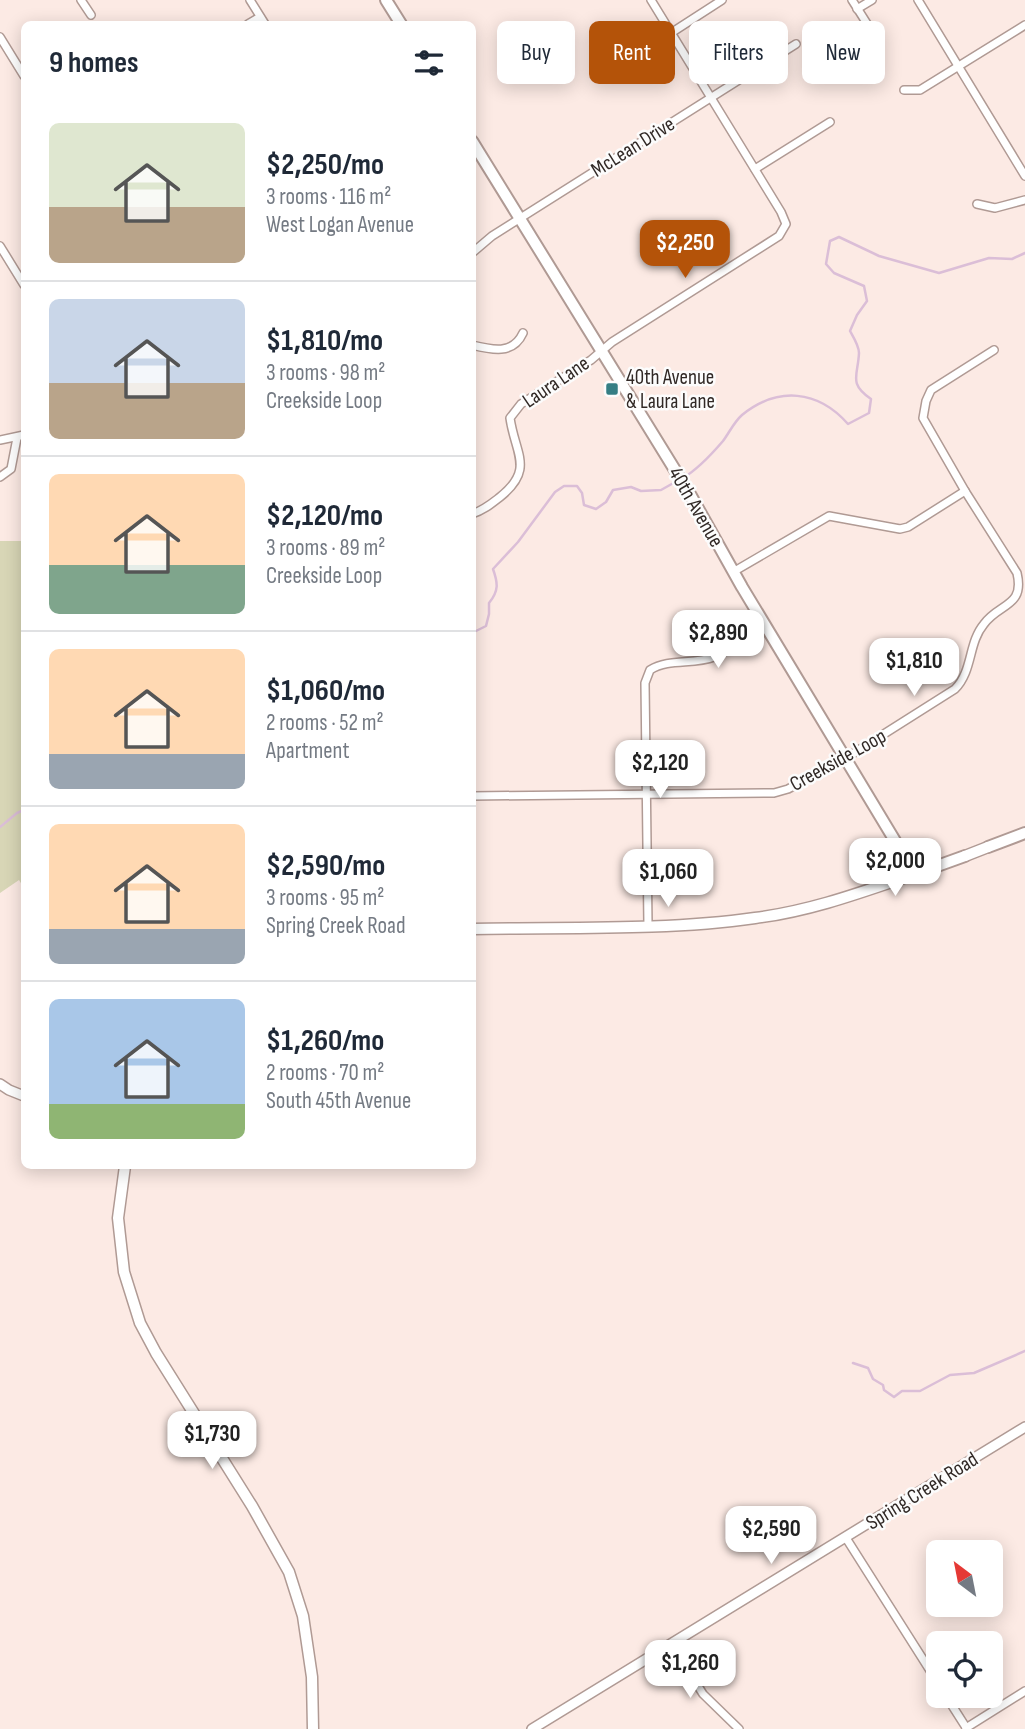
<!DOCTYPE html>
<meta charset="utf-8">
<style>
:root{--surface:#fff;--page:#f6f6f7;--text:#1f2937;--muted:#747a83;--line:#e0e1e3;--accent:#b45309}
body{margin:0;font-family:"Sofia Sans Condensed",sans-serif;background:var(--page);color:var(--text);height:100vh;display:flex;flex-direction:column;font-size:26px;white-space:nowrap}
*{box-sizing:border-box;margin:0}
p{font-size:23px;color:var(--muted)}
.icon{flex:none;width:38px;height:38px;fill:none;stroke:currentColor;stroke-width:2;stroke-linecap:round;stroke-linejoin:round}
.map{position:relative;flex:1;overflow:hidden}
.details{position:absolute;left:21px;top:21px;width:455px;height:1148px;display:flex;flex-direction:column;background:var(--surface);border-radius:10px;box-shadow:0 4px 18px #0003}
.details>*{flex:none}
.banner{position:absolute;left:497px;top:21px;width:422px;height:63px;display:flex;gap:14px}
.needle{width:46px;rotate:328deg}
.controls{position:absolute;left:926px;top:1540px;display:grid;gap:14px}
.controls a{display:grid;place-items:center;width:77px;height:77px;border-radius:10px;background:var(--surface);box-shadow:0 4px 18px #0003;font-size:35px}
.price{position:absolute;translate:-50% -60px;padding:0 16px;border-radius:14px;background:#fff;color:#222;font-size:23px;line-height:46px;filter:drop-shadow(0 2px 4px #0008)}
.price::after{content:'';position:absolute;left:50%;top:42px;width:21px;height:16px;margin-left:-10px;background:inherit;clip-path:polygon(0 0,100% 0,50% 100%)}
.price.selected{background:var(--accent);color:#fff}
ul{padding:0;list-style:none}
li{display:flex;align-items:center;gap:21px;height:175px;padding:0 28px}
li+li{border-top:2px solid var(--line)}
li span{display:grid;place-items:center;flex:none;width:196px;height:140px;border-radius:10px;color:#555}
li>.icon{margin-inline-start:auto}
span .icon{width:84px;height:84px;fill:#fffc;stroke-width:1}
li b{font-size:30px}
h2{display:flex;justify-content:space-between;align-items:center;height:84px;padding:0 28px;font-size:30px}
.pill{padding:0 24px;border-radius:10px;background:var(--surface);box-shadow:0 4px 18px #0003;font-size:24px;line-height:63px}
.pill.selected{background:var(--accent);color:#fff}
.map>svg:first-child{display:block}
</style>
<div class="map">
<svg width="1025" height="1729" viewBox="0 0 1025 1729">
<rect width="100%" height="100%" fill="#fceae4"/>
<path fill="#d8d6b6" d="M0 541H24V888L19 880 0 893Z"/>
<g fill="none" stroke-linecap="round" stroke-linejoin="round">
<g stroke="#dbbed7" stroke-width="2.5">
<path d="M683 478C698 469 711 455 723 441 729 433 734 422 742 415 778 386 818 390 848 424L869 413 871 399C848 383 858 376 859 353 859 346 854 338 850 331L857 315 867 301 864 286 834 273 826 264 830 241 839 237 879 256 939 273 989 258 1012 259 1025 253"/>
<path d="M472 630 476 631 486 626 489 614V603C499 591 498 583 493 569L518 542 555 492 564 486H577L582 493 584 505 596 509 606 502 613 490 631 487 641 491 661 490 677 481"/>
<path d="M0 827 17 813 24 810"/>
<path d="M853 1363 868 1368 873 1379 883 1385 884 1390 894 1397 902 1391H920L950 1375 974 1373 1025 1351"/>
</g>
<defs>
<g id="minor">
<path d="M81 0 91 15"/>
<path d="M250 0 265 24"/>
<path d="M852 0 871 30"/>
<path d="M918 0 1025 176"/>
<path d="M857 9 872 0"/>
<path d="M248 24 260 17"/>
<path d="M671 33 722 0"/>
<path d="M0 37 24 76"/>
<path d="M904 90H920L1025 25"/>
<path d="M755 169 830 122"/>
<path d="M977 204 995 208 1025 200"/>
<path d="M0 246 24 285"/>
<path d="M472 253 492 236 796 44"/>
<path d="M472 345C492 350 513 355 523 333"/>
<path d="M0 440 24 435"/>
<path d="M0 477 11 469 17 438"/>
<path d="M472 514C484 510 491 504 500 497 535 469 515 454 510 418L521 404 591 360 612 342 779 236 786 224 781 212 651 0"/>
<path d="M733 572 829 516 900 529 908 527 965 491"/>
<path d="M472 796 774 793 788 789 846 758 955 689C973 671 968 643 984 624 999 603 1025 607 1017 573L965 491 923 418 926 401 931 390 994 350"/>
<path d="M648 925 645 683 650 670C669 658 693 665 714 657 732 650 748 635 766 626"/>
<path d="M846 1538 938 1683"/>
<path d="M672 1644 703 1694 739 1729"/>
<path d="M946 1696 967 1729"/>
<path d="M966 1728 1025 1691"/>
</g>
<g id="tertiary">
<path d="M0 1084 9 1090 24 1096"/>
<path d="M532 1729 1025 1427"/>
</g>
<g id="secondary">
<path d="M965 856 988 847"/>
<path d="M472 929C565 927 664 931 755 918 811 911 862 892 915 874"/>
<path d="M125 1166 118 1218 124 1272 140 1323 156 1353 252 1506 289 1572 303 1616 312 1677 313 1729"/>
</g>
<g id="primary">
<path d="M386 0 401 24"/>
<path d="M472 141 691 496 742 587 915 874 965 856"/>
<path d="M988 847 1025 833"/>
</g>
</defs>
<use href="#minor" stroke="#b09a94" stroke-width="10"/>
<use href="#tertiary" stroke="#b09a94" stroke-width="12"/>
<use href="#secondary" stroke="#b09a94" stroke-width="13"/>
<use href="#primary" stroke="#b09a94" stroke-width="14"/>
<use href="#minor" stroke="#fff" stroke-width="7"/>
<use href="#tertiary" stroke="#fff" stroke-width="9"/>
<use href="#secondary" stroke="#fff" stroke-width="10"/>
<use href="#primary" stroke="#fff" stroke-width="10"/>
</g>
<rect fill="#357e84" stroke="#fcfcfc" stroke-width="2.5" x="605" y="382" width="14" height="14" rx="3.5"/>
<g text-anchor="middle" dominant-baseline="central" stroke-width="5" stroke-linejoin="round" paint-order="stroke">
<g font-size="21" fill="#312926" stroke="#fcfcfc">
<text transform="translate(633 147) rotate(-32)">McLean Drive</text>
<text transform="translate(556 382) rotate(-34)">Laura Lane</text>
<text transform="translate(696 507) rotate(60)">40th Avenue</text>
<text transform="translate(838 760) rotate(-29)">Creekside Loop</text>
<text transform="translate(922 1491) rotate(-32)">Spring Creek Road</text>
</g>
<g font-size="21" fill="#312926" stroke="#fcfcfc" text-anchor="start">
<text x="626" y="377">40th Avenue<tspan x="626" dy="24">&amp; Laura Lane</tspan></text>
</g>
</g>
</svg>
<div class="controls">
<a><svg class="needle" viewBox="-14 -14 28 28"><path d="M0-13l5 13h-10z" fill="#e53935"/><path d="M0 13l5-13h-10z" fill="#747a83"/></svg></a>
<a><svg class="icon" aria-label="locate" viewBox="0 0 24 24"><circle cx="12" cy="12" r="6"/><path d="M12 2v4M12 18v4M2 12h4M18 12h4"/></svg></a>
</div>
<b class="price selected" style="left:685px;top:280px">$2,250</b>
<b class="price" style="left:718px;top:670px">$2,890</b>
<b class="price" style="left:914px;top:698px">$1,810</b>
<b class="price" style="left:660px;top:800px">$2,120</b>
<b class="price" style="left:895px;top:898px">$2,000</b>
<b class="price" style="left:668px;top:909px">$1,060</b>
<b class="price" style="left:212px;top:1471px">$1,730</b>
<b class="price" style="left:771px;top:1566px">$2,590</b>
<b class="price" style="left:690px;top:1700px">$1,260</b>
<div class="banner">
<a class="pill">Buy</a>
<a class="pill selected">Rent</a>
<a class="pill">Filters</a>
<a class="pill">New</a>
</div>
<section class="details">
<h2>9 homes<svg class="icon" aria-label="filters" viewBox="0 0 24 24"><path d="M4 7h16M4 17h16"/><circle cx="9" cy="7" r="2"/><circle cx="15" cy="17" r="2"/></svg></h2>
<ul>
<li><span style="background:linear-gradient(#dfe7d0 60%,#b9a48a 0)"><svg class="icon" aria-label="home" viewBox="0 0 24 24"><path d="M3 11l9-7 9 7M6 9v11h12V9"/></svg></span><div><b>$2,250/mo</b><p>3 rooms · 116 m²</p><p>West Logan Avenue</p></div></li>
<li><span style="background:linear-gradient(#c9d6e8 60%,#b9a48a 0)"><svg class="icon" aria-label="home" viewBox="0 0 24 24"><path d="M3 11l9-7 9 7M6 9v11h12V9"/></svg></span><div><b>$1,810/mo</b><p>3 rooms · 98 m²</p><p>Creekside Loop</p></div></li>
<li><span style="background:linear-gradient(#ffd9b3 65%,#7fa58c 0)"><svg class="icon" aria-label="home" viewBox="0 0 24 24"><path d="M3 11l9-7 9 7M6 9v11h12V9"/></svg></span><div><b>$2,120/mo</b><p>3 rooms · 89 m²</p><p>Creekside Loop</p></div></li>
<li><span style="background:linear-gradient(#ffd9b3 75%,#9aa5b1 0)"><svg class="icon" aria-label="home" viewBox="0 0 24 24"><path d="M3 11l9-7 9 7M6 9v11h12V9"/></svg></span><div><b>$1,060/mo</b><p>2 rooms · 52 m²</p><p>Apartment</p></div></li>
<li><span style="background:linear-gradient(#ffd9b3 75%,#9aa5b1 0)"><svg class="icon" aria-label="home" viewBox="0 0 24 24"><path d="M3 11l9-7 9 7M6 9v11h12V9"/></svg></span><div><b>$2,590/mo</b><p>3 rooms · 95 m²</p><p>Spring Creek Road</p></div></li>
<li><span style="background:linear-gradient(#a9c7e8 75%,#8fb573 0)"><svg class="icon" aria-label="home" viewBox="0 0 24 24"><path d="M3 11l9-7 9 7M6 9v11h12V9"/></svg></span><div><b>$1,260/mo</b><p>2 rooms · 70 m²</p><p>South 45th Avenue</p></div></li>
</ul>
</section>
</div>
